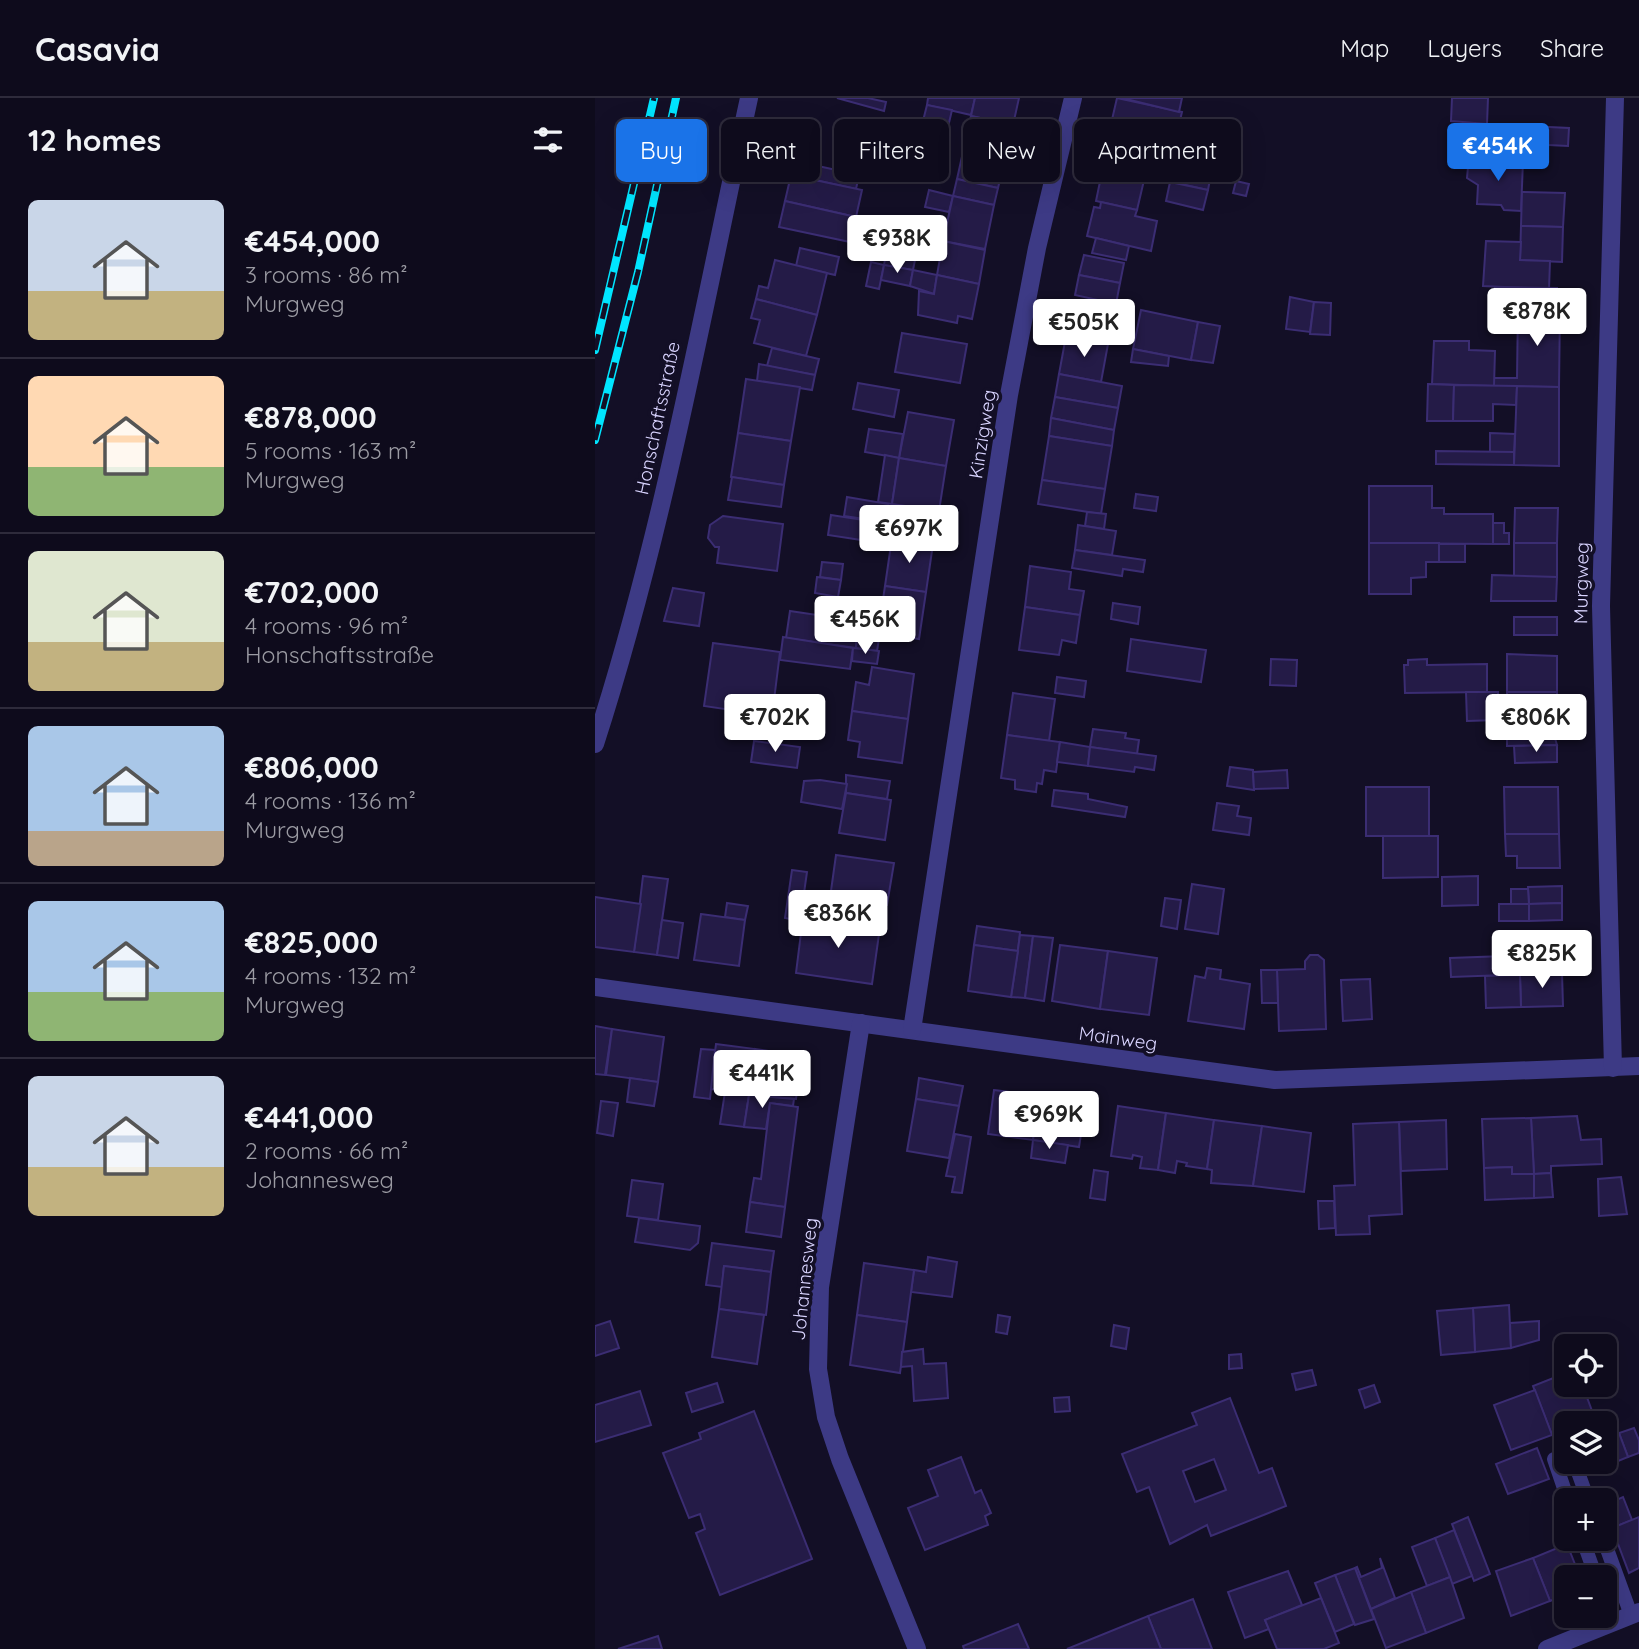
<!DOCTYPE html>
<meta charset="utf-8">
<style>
:root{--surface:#0e0b1c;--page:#1c1929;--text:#f1f3f6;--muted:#9b9ba3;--line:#2e2b3b;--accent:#1a73e8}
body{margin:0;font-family:Quicksand,sans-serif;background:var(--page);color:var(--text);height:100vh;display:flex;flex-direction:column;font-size:26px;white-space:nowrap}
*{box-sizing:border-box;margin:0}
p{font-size:23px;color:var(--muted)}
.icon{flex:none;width:38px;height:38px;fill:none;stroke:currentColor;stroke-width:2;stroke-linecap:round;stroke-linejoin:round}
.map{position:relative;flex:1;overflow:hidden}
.panel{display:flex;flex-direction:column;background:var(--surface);width:595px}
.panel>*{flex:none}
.hud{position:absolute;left:21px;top:21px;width:665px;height:63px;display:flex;gap:14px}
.fabs{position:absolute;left:959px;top:1236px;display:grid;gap:14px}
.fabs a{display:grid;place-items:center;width:63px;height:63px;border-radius:10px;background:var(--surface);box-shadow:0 7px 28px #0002,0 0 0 2px var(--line);font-size:35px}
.price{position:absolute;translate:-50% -60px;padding:0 16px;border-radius:7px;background:#fff;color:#222;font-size:23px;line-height:46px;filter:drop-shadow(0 2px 4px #0008)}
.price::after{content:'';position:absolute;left:50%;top:42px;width:21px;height:16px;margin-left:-10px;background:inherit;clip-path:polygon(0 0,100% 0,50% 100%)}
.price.active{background:var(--accent);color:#fff}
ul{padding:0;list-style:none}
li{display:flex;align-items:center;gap:21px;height:175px;padding:0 28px}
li+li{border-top:2px solid var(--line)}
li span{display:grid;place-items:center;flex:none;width:196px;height:140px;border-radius:10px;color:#555}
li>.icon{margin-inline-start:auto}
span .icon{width:84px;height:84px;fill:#fffc;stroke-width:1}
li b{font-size:30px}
h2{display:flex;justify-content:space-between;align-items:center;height:84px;padding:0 28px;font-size:30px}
.chip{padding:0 24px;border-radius:10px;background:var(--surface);box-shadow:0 7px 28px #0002,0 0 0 2px var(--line);font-size:24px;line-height:63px}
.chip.active{background:var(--accent);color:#fff}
header{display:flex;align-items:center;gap:42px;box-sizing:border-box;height:98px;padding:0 35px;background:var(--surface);border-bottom:2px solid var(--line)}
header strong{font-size:33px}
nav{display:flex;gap:38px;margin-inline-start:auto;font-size:24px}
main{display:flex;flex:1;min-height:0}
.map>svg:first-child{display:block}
</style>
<header>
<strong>Casavia</strong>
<nav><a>Map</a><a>Layers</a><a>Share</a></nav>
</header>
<main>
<section class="panel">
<h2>12 homes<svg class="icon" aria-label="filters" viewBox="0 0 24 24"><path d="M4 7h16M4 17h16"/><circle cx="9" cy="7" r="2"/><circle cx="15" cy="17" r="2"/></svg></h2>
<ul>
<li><span style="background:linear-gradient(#c9d6e8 65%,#c2b280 0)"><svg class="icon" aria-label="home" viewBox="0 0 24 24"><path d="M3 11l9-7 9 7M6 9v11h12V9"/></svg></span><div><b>€454,000</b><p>3 rooms · 86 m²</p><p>Murgweg</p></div></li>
<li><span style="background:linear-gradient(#ffd9b3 65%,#8fb573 0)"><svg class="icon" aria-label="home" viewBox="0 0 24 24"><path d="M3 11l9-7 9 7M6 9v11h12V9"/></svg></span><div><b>€878,000</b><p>5 rooms · 163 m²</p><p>Murgweg</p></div></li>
<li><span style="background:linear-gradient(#dfe7d0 65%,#c2b280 0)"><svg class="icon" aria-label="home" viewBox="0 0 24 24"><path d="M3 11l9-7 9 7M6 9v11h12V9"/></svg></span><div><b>€702,000</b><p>4 rooms · 96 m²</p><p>Honschaftsstraße</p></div></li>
<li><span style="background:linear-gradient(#a9c7e8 75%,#b9a48a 0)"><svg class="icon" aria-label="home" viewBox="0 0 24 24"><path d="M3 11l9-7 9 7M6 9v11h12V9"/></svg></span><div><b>€806,000</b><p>4 rooms · 136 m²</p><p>Murgweg</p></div></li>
<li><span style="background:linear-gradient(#a9c7e8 65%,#8fb573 0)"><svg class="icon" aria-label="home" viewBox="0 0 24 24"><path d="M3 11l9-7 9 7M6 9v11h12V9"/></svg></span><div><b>€825,000</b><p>4 rooms · 132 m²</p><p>Murgweg</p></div></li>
<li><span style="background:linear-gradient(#c9d6e8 65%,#c2b280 0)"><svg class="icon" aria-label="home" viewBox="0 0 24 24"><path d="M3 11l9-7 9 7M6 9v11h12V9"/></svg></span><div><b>€441,000</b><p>2 rooms · 66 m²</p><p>Johannesweg</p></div></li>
</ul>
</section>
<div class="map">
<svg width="1044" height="1551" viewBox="0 0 1044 1551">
<rect width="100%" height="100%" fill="#130f26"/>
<g fill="#241b47" stroke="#3b2d73" stroke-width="2" fill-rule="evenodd">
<path d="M242 0H273L291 4 289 13Z"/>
<path d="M333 0H380L376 17 332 7Z"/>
<path d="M380 0H424L418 27 376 18Z"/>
<path d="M522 0 587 14 578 51 516 37 513 39Z"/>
<path d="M527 0H587L584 14Z"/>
<path d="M857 0H893L892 26 856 23Z"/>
<path d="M332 7 357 12 353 29 328 23Z"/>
<path d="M376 18 418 27 403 90 362 81Z"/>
<path d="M933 28 974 30 973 48 933 46Z"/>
<path d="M516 37 567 48 563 65 553 63 550 78 508 69Z"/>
<path d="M884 61 928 63 926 113 909 112 906 107 882 106 883 87 872 80 873 69Z"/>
<path d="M223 68 264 77 261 91 220 82Z"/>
<path d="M579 68 616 76 613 92 554 79 556 72 577 73Z"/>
<path d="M508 69 550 78 542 112 501 103Z"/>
<path d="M196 77 267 92 261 119 190 103Z"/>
<path d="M362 81 403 90 399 107 358 98Z"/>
<path d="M641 83 654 86 651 98 638 95Z"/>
<path d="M575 84 613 92 608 112 571 103Z"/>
<path d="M334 92 358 98 354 114 330 109Z"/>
<path d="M927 94 970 95 968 129 926 128Z"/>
<path d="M358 98 399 107 390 151 348 143Z"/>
<path d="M190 103 261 119 255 144 184 129Z"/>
<path d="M506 104 542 112 540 118 562 123 556 153 492 138 499 109 505 110Z"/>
<path d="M926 128 968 129 967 164 925 162Z"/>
<path d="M501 140 534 148 531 162 497 155Z"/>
<path d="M348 143 390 152 384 186 342 177Z"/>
<path d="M891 143 926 144 925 162 955 163 954 191 888 188Z"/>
<path d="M205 150 244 159 240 177 201 168Z"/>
<path d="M292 151 321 157 318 172 289 167Z"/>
<path d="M489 157 529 165 525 185 484 177Z"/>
<path d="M180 162 232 175 222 217 161 201 164 188 173 190Z"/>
<path d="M276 164 289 167 284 191 271 188Z"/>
<path d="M289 167 318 172 315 188 286 182Z"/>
<path d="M318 172 342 177 339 196 315 188Z"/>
<path d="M342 177 384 186 377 221 363 218 362 225 323 217 324 193 339 196Z"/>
<path d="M484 177 525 185 521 206 480 197Z"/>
<path d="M900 189 962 190 961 208H900Z"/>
<path d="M695 199 719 204 715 234 691 231Z"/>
<path d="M161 201 222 217 211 258 159 245 165 222 156 220Z"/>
<path d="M478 204 520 212 513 246 471 237Z"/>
<path d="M719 204 736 205 735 237 715 236Z"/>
<path d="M923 208 965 209 964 289 899 288V280H922Z"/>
<path d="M546 212 603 224 596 262 538 251Z"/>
<path d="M603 224 625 228 618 265 596 262Z"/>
<path d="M307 235 372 246 365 285 300 274Z"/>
<path d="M471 238 513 246 506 284 464 276Z"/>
<path d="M839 243H874V252L900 253 899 288 837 286Z"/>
<path d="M177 250 224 261 220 277 172 268Z"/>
<path d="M538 251 574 258 573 268 536 264Z"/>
<path d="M164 266 220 277 217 292 162 283Z"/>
<path d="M464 276 527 288 523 310 460 299Z"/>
<path d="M151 281 205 289 196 343 143 335Z"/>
<path d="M263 285 304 292 299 319 258 311Z"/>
<path d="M833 286 859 287 858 323H832Z"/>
<path d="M859 287 922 288 921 307 898 306V323H858Z"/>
<path d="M922 288 964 289V368L919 367Z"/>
<path d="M460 299 523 310 519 332 456 320Z"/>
<path d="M313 314 359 322 351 368 304 360Z"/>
<path d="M456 320 519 332 517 348 454 338Z"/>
<path d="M274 331 308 336 304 360 270 354Z"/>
<path d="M143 335 196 343 189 387 136 379Z"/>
<path d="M895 335 920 336 919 354H895Z"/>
<path d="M454 338 517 348 510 391 447 382Z"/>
<path d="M841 353 919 354V367L841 366Z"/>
<path d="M290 357 304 360 297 406 283 404Z"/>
<path d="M304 360 351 368 344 413 297 406Z"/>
<path d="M137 379 189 387 186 409 133 402Z"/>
<path d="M447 382 510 391 506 416 443 406Z"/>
<path d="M774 388H837V410H849V416H898V446L774 445Z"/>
<path d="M541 396 563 399 561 413 539 410Z"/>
<path d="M252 399 293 406 290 424 249 418Z"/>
<path d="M920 410H963L962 445H919Z"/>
<path d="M492 414 511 416 509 431 490 428Z"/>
<path d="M236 417 275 423 273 443 233 437Z"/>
<path d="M128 418 188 426 182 473 122 465 124 449H120L113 440 115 427Z"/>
<path d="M898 425H909V435H914V446H898Z"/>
<path d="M483 427 521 433 517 457 480 452Z"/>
<path d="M297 440 338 446 331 494 290 488Z"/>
<path d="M774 445H844V464H831V479L816 480V496H774Z"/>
<rect x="919" y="445" width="43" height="34"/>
<rect x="844" y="446" width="26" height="18"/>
<path d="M480 452 550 462 548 474 528 471 527 478 477 470Z"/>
<path d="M227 464 248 466 246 482 225 479Z"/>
<path d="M435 468 476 474 474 491 489 493 485 517 430 509Z"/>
<path d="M897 477 962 479 961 503H896Z"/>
<path d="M222 479 246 482 243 499 220 495Z"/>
<path d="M290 488 331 494 324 541 283 535Z"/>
<path d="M78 490 109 495 104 528 69 523Z"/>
<path d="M518 505 545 509 543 526 516 521Z"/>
<path d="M430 509 485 517 481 545 467 542 464 557 424 552Z"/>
<path d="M195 513 263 523 261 550 191 540Z"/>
<rect x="919" y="519" width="43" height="18"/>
<path d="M263 532 285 535 282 553 261 550Z"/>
<path d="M188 539 258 550 255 571 185 562Z"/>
<path d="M536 541 611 552 606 584 532 573Z"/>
<path d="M118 545 185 554 177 618 109 608Z"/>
<path d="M258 550 284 553 282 566 257 563Z"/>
<path d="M912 556 962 558V594H912Z"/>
<path d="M676 561 702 562 701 588 675 587Z"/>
<path d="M832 561V567L892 566V594L810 595 809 567H813V562Z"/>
<path d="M277 569 319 576 313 621 257 613 261 584 274 587Z"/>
<path d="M462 579 491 583 489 599 460 595Z"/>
<path d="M871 594H903V622L872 623Z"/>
<rect x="912" y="594" width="50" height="36"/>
<path d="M418 595 460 601 454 643 412 637Z"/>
<path d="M257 613 313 621 307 665 263 659 265 644 253 642Z"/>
<path d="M912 630H957L962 647 912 648Z"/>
<path d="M498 631 531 635 530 640 544 642 542 656 495 649Z"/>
<path d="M412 637 465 644 461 674 449 672 447 686 442 685 441 694 420 691V682L406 680Z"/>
<path d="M159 643 205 649 202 670 156 664Z"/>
<path d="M465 644 495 649 493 668 462 664Z"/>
<path d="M962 647V664L920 665 919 648Z"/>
<path d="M495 649 561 658 559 672 540 669 539 674 493 668Z"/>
<path d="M635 669 658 672 659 692 632 688Z"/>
<path d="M692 672 693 690 659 691 658 674Z"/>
<path d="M251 677 295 683 292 701 251 695Z"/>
<path d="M225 682 252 686 247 711 206 704 209 683Z"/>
<rect x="771" y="689" width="63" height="49"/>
<path d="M909 689H963L964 736H910Z"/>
<path d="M459 692 493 696V701L532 709 530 719 457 708Z"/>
<path d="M251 695 296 702 290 742 244 735Z"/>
<path d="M622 705 644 708 642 718 656 720 654 737 618 732Z"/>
<path d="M910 736H964L965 770H922V758H911Z"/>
<path d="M788 738H843V779L788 780Z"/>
<path d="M241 757 299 765 292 807 235 800Z"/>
<path d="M197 772 212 774 205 823 190 820Z"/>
<path d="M48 778 73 781 62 857 39 854Z"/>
<path d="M883 778V807L847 808V779Z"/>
<path d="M597 786 629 791 623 836 590 831Z"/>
<path d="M967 788V805L934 806 933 789Z"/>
<path d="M916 791H933L934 806H916Z"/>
<path d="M0 799 46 806 39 854 0 849Z"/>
<path d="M570 800 586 802 582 831 566 828Z"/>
<path d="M244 801 288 807 285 829 241 823Z"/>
<path d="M132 805 153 808 150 822 130 819Z"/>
<path d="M967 805V822L934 823V806Z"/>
<rect x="904" y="806" width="30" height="17"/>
<path d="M106 816 150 822 144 868 99 862Z"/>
<path d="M208 819 285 829 277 886 201 875Z"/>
<path d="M67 822 88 825 83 860 62 857Z"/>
<path d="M382 828 425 834 423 853 379 847Z"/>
<path d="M425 837 438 838 430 900 416 899Z"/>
<path d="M438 838 458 840 449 903 430 900Z"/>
<path d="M965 842 967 875 856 879 855 860 910 858V853H925L924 843Z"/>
<path d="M379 847 423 853 416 899 373 893Z"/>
<path d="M465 847 513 853 505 911 457 903Z"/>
<path d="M513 853 562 860 554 917 505 911Z"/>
<path d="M715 857H723L729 862 731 931 684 933 682 872 710 871V863Z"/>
<path d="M612 870 626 872 625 881 655 886 649 931 593 923 600 878 610 880Z"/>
<path d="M666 872H682L683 905H667Z"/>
<path d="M967 875 968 908 926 909 925 877Z"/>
<path d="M925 877 926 909 891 910 890 878Z"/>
<path d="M775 881 777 921 748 923 746 882Z"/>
<path d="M0 928 17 931 10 977 0 976Z"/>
<path d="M17 931 69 939 63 984 11 977Z"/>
<path d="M121 946 160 951 154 997 115 991Z"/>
<path d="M106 951 120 952 115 1001 99 999Z"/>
<path d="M160 951 207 958 201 1001 154 997Z"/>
<path d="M35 980 63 984 59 1008 32 1004Z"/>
<path d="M324 980 368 988 364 1008 321 1001Z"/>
<path d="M399 992 445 998 438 1042 393 1036Z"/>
<path d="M130 994 154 997 149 1029 125 1026Z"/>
<path d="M154 997 199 1001 198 1008 175 1005 171 1031 149 1029Z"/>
<path d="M445 998 491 1005 484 1049 438 1042Z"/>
<path d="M321 1001 364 1008 354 1060 312 1053Z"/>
<path d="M6 1003 23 1005 18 1038 2 1035Z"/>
<path d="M175 1005 203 1009 190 1109 155 1104 159 1080 166 1081Z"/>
<path d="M523 1008 571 1015 563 1072 545 1070 547 1059 538 1057 537 1061 516 1058Z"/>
<path d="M571 1015 619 1022 612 1071 591 1068 592 1065 582 1063 580 1075 563 1072Z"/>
<path d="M982 1018 986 1042 1006 1041 1007 1066 956 1068V1075L939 1076 936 1020Z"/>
<path d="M936 1020 939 1076H917V1069L889 1070 887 1021Z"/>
<path d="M619 1022 667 1028 658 1088 616 1085 617 1072 612 1071Z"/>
<path d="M851 1022 852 1071 806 1073 804 1024Z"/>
<path d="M804 1024 807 1116 774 1118 775 1136 741 1137 739 1088 760 1087 758 1026Z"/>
<path d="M667 1028 716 1035 709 1094 658 1088Z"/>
<path d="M360 1036 376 1039 367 1095 357 1094 360 1079 351 1078Z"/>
<path d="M438 1042 473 1047 470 1065 436 1060Z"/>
<path d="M917 1069V1076H939V1100L890 1102 889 1070Z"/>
<path d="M499 1072 513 1074 510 1102 495 1100Z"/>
<path d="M956 1075 958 1099 939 1100V1076Z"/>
<path d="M1026 1079 1032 1116 1004 1118 1003 1081Z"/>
<path d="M37 1082 68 1086 63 1122 32 1118Z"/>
<path d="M723 1103H739L740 1130 724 1131Z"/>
<path d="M155 1104 190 1109 186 1139 151 1134Z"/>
<path d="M44 1120 105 1128 103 1145 95 1152 40 1144Z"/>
<path d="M117 1145 179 1153 176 1174 129 1168 127 1189 111 1187Z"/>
<path d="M333 1159 362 1164 357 1199 316 1194 319 1172 331 1174Z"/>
<path d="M269 1165 319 1172 312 1224 262 1217Z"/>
<path d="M129 1168 176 1174 171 1217 124 1211Z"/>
<path d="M914 1207 916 1250 880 1254 878 1210Z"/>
<path d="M878 1210 880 1254 846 1257 842 1213Z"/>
<path d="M124 1211 169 1217 162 1266 117 1259Z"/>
<path d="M262 1217 312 1224 305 1275 255 1267Z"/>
<path d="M403 1217 415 1219 412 1236 401 1234Z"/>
<path d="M15 1223 24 1250 0 1258V1228Z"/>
<path d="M944 1223V1242L916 1250 915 1225Z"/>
<path d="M519 1227 534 1230 531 1251 516 1248Z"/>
<path d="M328 1251 329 1266 351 1265 353 1300 319 1303 317 1268 306 1269 307 1254Z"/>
<path d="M646 1256 647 1270 634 1271V1257Z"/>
<path d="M717 1272 721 1287 701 1292 697 1276Z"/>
<path d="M971 1275V1286H987L1000 1321 971 1325V1332L957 1337 938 1288Z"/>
<path d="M122 1285 128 1304 97 1314 91 1295Z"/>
<path d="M779 1287 785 1304 770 1310 764 1292Z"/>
<path d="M940 1292 957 1337 916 1352 899 1307Z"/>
<path d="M45 1293 56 1327 0 1344V1307Z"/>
<path d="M474 1299 475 1313 460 1314 459 1300Z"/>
<path d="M635 1300 664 1375 677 1370 691 1408 616 1438 612 1427 575 1446 554 1389 542 1394 527 1356 602 1327 597 1315ZM619 1361 631 1392 600 1404 588 1373Z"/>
<path d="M159 1313 217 1461 125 1497 101 1435 110 1431 105 1416 94 1420 68 1355 106 1341 104 1335Z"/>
<path d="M1039 1330 1044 1342V1355L1033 1359 1024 1335Z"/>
<path d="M1024 1335 1033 1359 1011 1368 1010 1341Z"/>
<path d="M942 1350 954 1381 913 1396 901 1366Z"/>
<path d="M366 1359 380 1395 386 1392 396 1415 390 1418 393 1427 330 1452 313 1410 343 1398 333 1372Z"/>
<path d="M1013 1392 1017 1404 1028 1399 1037 1422 1017 1430 1010 1412V1402H1005L1003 1396Z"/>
<path d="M873 1419 895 1476 879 1483 857 1426Z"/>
<path d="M1044 1419V1470L1034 1475 1017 1430Z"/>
<path d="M859 1432 877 1478 857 1486 840 1440Z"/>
<path d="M840 1440 855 1479 832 1488 817 1449Z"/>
<path d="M972 1446 985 1479H971V1497L955 1503 938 1460Z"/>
<path d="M785 1460 800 1500 776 1511 760 1470 762 1469 766 1479 787 1470Z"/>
<path d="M938 1460 955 1503 916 1518 901 1473Z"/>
<path d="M760 1470 779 1521 760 1527 740 1477Z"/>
<path d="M693 1473 707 1507 670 1522 674 1531 650 1540 633 1494Z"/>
<path d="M740 1477 759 1526 740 1534 720 1485Z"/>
<path d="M855 1479 869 1520 831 1535 816 1494Z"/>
<path d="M816 1494 831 1535 791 1550 776 1511Z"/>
<path d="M726 1500 744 1545 729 1551H682L670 1522Z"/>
<path d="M598 1501 617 1551H566L553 1518Z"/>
<path d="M553 1518 566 1551H472Z"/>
<path d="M423 1526 434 1551H369L368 1548Z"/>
<path d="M63 1538 67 1551H23Z"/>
</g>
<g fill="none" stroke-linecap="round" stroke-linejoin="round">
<g stroke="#3d3a85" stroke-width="14">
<path d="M959 1361 973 1402"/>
<path d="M979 1363 993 1402"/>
<path d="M987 1440 1001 1479"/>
<path d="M1008 1440 1036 1517"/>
<path d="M1010 1504 1017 1525"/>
</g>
<g stroke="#3d3a85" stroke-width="18">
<path d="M0 646C68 436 107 216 154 0"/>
<path d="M0 889 680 982 1044 968"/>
<path d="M266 925 225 1189 223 1271 231 1319 245 1361 322 1551"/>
<path d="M317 932 414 297 442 150 478 0"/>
<path d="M1018 970 1006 508 1020 0"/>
<path d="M952 1551 1044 1514"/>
</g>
<defs>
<g id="rail">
<path d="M0 252 59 0"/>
<path d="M0 342 43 174 81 0"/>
</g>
</defs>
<use href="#rail" stroke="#00e5ff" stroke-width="8"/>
<use href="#rail" stroke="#130f26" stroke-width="5" stroke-dasharray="16" stroke-linecap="butt"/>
</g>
<g text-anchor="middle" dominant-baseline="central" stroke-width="7" stroke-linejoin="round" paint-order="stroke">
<g font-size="19" fill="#d9d4ff" stroke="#130f26">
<text transform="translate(62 320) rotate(-78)">Honschaftsstraße</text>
<text transform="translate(387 336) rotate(-81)">Kinzigweg</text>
<text transform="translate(986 485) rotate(-89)">Murgweg</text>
<text transform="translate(523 940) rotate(8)">Mainweg</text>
<text transform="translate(209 1181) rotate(-84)">Johannesweg</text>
</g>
</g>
</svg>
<div class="fabs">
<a><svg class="icon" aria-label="locate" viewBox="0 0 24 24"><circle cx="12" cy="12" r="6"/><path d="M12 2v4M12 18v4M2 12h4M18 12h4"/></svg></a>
<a><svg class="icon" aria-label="layers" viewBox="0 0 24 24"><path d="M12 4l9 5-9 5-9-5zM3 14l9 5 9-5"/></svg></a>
<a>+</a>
<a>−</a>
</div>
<b class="price active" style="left:903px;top:85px">€454K</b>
<b class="price" style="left:302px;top:177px">€938K</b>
<b class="price" style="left:942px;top:250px">€878K</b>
<b class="price" style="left:489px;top:261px">€505K</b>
<b class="price" style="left:314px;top:467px">€697K</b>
<b class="price" style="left:270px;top:558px">€456K</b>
<b class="price" style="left:180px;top:656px">€702K</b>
<b class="price" style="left:941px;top:656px">€806K</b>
<b class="price" style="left:243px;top:852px">€836K</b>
<b class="price" style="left:947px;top:892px">€825K</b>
<b class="price" style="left:167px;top:1012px">€441K</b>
<b class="price" style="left:454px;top:1053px">€969K</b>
<div class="hud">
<a class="chip active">Buy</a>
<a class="chip">Rent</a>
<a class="chip">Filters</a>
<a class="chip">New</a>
<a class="chip">Apartment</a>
</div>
</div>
</main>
